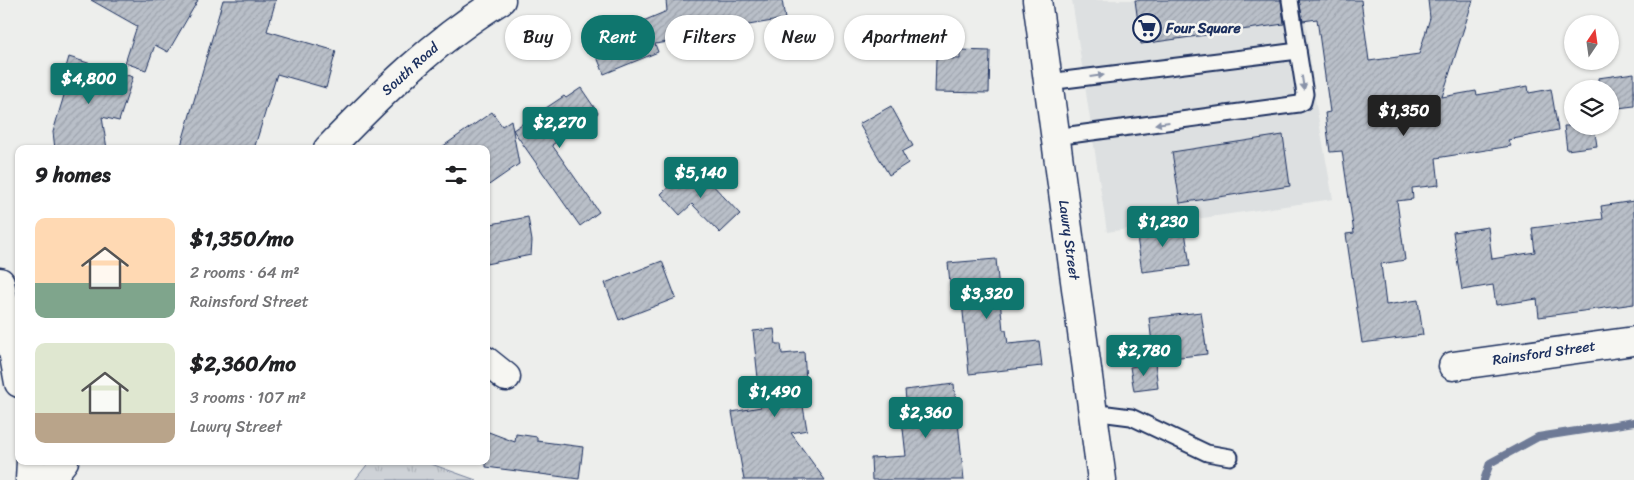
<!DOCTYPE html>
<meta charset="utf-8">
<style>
:root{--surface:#fff;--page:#f6f6f6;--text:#202124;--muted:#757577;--accent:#0f766e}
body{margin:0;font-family:Sriracha,sans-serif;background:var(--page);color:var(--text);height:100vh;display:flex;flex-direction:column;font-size:19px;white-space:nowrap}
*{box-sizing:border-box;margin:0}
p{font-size:16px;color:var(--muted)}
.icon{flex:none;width:28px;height:28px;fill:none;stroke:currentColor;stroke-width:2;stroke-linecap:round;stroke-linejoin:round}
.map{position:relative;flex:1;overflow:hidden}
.details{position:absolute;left:15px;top:145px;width:475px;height:320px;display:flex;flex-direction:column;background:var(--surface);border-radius:10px;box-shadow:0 1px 4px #0004}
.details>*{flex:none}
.guide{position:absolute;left:505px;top:15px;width:475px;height:45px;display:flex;gap:10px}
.needle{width:32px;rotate:13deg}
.controls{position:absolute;left:1564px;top:15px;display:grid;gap:10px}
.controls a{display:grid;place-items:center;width:55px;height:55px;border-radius:50%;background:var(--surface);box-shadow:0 1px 4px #0004;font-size:25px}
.price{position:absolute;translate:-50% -42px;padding:0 11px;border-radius:5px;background:var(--accent);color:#fff;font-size:16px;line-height:32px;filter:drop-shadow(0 1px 2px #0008)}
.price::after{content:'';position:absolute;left:50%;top:30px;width:15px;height:11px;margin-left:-8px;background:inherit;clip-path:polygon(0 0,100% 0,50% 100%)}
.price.selected{background:#222;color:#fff}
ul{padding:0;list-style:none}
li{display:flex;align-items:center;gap:15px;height:125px;padding:0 20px}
li span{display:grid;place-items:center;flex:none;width:140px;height:100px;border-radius:10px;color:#555}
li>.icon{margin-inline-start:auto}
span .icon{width:60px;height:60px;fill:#fffc;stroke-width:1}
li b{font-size:21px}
h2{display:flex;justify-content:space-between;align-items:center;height:60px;padding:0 20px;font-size:21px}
.pill{padding:0 18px;border-radius:22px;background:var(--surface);box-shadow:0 1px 4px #0004;font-size:18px;line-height:45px}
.pill.selected{background:var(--accent);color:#fff}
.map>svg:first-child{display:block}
</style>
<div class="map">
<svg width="1634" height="480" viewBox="0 0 1634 480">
<defs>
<pattern id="park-tufts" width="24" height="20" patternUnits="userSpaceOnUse" patternTransform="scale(1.25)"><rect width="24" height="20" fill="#ced2d7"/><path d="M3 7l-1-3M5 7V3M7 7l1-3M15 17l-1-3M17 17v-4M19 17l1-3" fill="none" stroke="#b0b5bb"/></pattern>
<pattern id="building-hatch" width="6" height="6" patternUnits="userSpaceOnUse" patternTransform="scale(1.25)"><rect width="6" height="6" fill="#b9bfc8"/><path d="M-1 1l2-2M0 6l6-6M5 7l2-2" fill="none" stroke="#9ea4ae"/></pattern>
</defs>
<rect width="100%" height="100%" fill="#edeeec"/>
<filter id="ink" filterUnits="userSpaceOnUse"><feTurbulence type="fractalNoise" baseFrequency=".02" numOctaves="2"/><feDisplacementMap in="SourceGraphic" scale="10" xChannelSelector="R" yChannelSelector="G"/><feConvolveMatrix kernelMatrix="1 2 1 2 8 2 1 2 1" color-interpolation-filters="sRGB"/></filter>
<g filter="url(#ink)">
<path fill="#dde0e1" d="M1072 0H1303L1316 105 1333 199 1107 232Z"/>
<path fill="url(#park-tufts)" stroke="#74809a" d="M370 461H423L476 480H355Z"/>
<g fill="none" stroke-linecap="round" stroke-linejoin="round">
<path stroke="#6e7a96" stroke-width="8" d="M1484 480 1490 463 1538 437 1634 422"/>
</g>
<g fill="url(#building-hatch)" stroke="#1b2f5e">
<path d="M91 0H198L168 52 155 45 146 70 125 63 137 26Z"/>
<path d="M223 0H276L267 31 336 51 326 88 277 74 254 149H180Z"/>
<path d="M666 0H782L785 19 724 29 725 34 655 44 658 52 604 74 592 45 606 39 605 37 667 11Z"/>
<path d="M1135 0H1281L1284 24 1141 44Z"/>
<path d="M1299 0H1361L1369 61 1419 54 1430 18 1428 0H1473L1442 97 1476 91 1477 95 1528 86 1529 93 1551 89 1558 130 1508 140 1511 146 1436 158 1439 185 1412 188 1413 199 1397 201 1405 260 1381 264 1386 305 1418 300 1423 335 1362 343 1346 234 1354 233 1342 151 1330 152 1325 113 1330 112 1317 19 1303 21Z"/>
<path d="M960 50 990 51 989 93 935 92 936 58 960 59Z"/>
<path d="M69 57 133 77 119 121 102 117 107 149H55L53 132 68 82 62 81Z"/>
<path d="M1634 73V106L1610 109V89H1599L1598 78Z"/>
<path d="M581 88 598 113 552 145 599 212 580 226 513 130 564 96 566 98Z"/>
<path d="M891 106 913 146 902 152 908 163 889 175 859 124Z"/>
<path d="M492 112 502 126 511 120 519 164 486 187V149H439Z"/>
<path d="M1564 126H1594L1597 146 1567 150Z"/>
<path d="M1283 135 1290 186 1180 203 1172 152Z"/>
<path d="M693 164 740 214 720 233 692 204 680 215 661 194Z"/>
<path d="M1634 201V304L1539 317 1537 299 1496 305 1493 285 1462 290 1453 232 1488 227 1492 259 1535 252 1532 228 1603 219 1601 206Z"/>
<path d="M528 217 532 241 531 255 486 264V225Z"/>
<path d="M1184 224 1190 266 1142 272 1136 230Z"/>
<path d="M996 259 1003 330H1006L1008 344 1039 341 1042 366 969 374 962 302 952 303 948 263Z"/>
<path d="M662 261 676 298 619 320 605 283Z"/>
<path d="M1201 312 1207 354 1154 360 1149 318Z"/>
<path d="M774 329 776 344H781L782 354 804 352 806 381 799 382 807 430 791 433 825 480H744L732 412 761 407 753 331Z"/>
<path d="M1155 363 1158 388 1134 391 1130 367Z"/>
<path d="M954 384 964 480H872L871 458 906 456 901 411H907L905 390Z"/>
<path d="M486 431 515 442 516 434 537 437V441L583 447 579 479 486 467Z"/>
</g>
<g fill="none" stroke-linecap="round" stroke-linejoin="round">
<defs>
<g id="service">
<path d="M1048 82 1298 51"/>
<path d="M1055 137 1299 104 1303 102 1305 94 1290 0"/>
<path d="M1092 412 1131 417 1207 453 1230 457"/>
</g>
<g id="minor">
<path d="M0 282 19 383"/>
<path d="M486 361 506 377"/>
<path d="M1453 366 1634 341"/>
<path d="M30 480 31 461"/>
</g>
<g id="tertiary">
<path d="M1037 0 1102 480"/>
<path d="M328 149C381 94 435 40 501 0"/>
<path d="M49 480 64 461"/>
</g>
</defs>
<use href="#service" stroke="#1b2f5e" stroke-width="19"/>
<use href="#minor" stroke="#1b2f5e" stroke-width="31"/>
<use href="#tertiary" stroke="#1b2f5e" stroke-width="31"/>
<use href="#service" stroke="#f6f6f2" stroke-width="15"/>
<use href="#minor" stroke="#f6f6f2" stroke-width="28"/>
<use href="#tertiary" stroke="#f6f6f2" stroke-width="28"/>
</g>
<defs><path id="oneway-solid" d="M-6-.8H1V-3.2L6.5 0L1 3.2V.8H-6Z" transform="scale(1.25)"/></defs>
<g fill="#8892a8">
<use href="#oneway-solid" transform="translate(1097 76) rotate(-7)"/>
<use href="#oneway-solid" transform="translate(1303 83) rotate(81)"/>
<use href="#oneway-solid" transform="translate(1162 123) rotate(172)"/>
</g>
</g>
<defs>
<symbol id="supermarket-ring" viewBox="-11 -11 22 22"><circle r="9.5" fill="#f6f6f2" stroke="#1b2f5e" stroke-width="1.5"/><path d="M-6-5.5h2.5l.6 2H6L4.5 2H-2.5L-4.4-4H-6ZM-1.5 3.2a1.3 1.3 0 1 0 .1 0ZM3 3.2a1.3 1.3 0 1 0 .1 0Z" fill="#1b2f5e"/></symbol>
</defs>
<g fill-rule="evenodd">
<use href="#supermarket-ring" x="1131" y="12" width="32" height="32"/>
</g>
<g text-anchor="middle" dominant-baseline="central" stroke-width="5" stroke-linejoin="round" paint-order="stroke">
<g font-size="14" font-weight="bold" fill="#1b2f5e" stroke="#f6f6f2" text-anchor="start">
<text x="1166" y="28">Four Square</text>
</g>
<g font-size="14" fill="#1b2f5e" stroke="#f6f6f2">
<text transform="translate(410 69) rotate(-42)">South Road</text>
<text transform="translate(1069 240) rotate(82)">Lawry Street</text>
<text transform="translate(1544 353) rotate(-8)">Rainsford Street</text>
</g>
</g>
</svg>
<div class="controls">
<a><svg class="needle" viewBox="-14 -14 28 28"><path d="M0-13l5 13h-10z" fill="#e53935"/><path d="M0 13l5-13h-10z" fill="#757577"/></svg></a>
<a><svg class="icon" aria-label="layers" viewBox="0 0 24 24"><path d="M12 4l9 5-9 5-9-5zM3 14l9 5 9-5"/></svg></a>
</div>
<b class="price" style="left:89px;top:105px">$4,800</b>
<b class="price selected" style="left:1404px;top:137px">$1,350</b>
<b class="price" style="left:560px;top:149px">$2,270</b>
<b class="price" style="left:701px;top:199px">$5,140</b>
<b class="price" style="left:1163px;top:248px">$1,230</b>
<b class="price" style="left:987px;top:320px">$3,320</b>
<b class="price" style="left:1144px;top:377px">$2,780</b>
<b class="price" style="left:775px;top:418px">$1,490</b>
<b class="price" style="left:926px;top:439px">$2,360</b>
<div class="guide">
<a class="pill">Buy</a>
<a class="pill selected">Rent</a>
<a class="pill">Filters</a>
<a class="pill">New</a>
<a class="pill">Apartment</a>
</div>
<section class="details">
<h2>9 homes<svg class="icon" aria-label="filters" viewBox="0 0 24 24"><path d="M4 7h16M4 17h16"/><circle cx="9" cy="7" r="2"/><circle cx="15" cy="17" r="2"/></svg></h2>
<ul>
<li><span style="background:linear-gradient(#ffd9b3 65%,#7fa58c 0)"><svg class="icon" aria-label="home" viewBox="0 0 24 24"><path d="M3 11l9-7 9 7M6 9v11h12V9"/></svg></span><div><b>$1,350/mo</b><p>2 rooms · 64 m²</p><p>Rainsford Street</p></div></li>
<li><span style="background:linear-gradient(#dfe7d0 70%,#b9a48a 0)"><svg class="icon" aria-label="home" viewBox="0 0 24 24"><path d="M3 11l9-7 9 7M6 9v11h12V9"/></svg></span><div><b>$2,360/mo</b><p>3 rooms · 107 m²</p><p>Lawry Street</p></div></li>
</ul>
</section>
</div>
